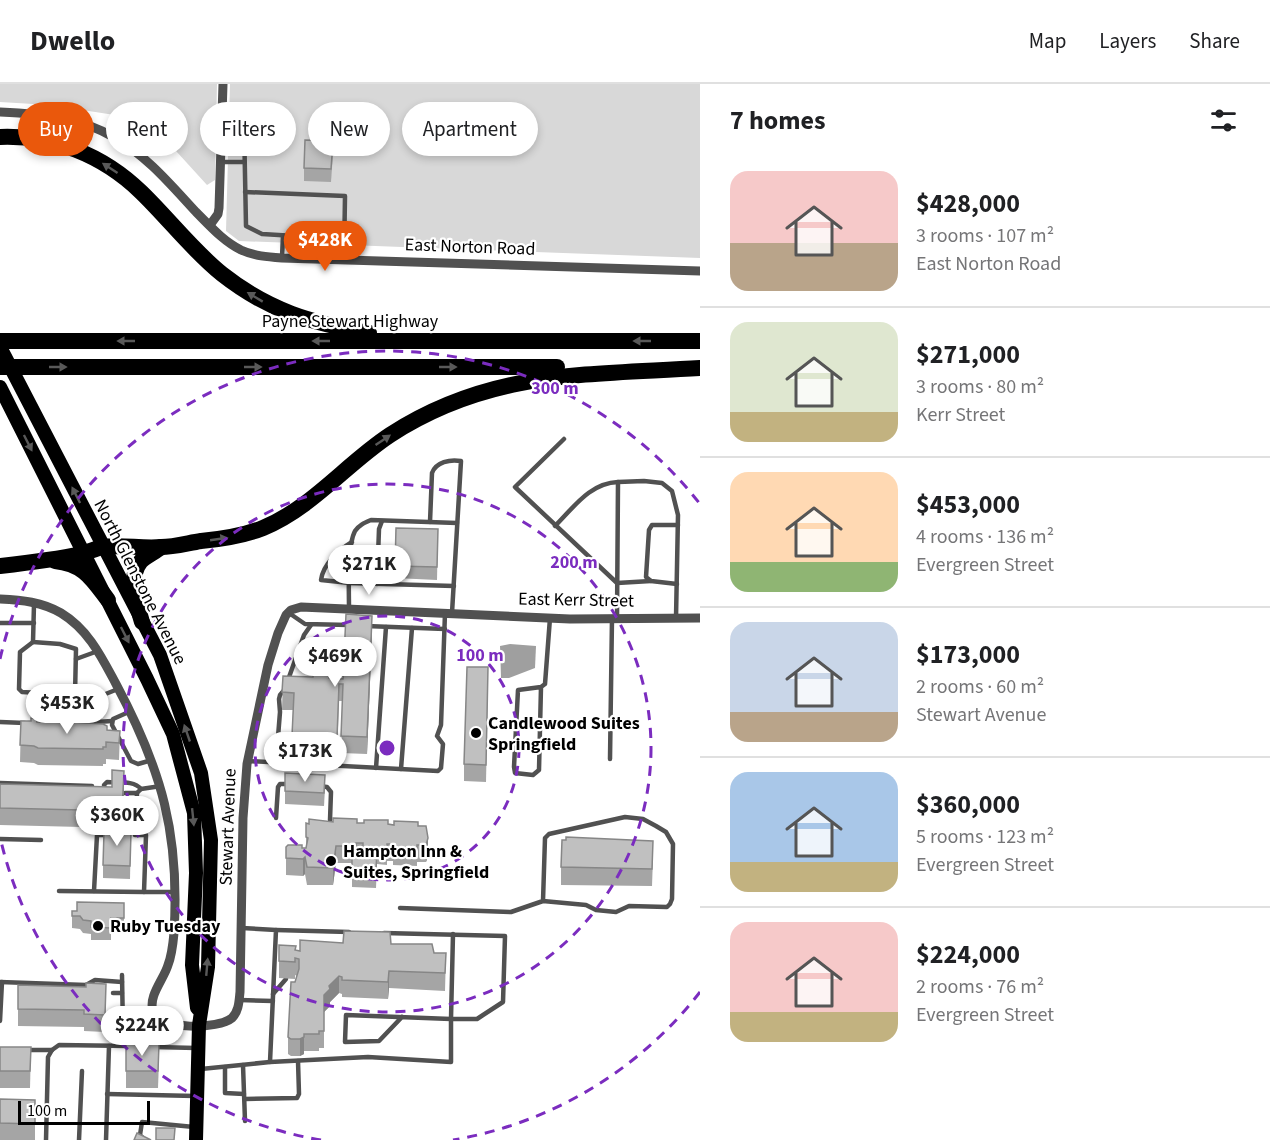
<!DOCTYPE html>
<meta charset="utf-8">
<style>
:root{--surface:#fff;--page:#f6f6f6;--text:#202124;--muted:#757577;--line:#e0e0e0;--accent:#ea580c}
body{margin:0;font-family:"Source Sans 3",sans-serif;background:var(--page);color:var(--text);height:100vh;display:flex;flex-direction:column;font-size:22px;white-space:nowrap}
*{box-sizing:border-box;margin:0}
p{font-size:20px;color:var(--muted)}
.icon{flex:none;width:33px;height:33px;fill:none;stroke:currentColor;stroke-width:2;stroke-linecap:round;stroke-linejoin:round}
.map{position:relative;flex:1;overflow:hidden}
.side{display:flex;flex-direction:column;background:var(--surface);width:570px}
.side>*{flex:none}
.hud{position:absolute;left:18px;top:18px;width:570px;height:54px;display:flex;gap:12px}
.scale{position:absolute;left:18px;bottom:15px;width:132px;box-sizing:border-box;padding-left:6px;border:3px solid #000;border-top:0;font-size:16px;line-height:21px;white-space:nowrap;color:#000;-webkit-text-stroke:4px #fff;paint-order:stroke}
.price{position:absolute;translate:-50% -51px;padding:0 14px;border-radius:21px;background:#fff;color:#222;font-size:20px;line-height:39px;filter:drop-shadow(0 2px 3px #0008)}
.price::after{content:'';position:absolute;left:50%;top:36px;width:18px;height:14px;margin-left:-9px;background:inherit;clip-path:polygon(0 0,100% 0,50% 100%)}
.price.selected{background:var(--accent);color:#fff}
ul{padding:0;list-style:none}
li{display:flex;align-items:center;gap:18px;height:150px;padding:0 30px}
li+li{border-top:2px solid var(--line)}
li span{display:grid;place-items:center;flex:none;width:168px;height:120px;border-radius:18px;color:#555}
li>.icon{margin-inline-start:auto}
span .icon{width:72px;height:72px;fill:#fffc;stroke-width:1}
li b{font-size:26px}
h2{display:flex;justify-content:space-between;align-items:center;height:72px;padding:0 30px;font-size:26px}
.chip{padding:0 21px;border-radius:27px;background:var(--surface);box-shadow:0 3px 9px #0003;font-size:21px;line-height:54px}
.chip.selected{background:var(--accent);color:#fff}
header{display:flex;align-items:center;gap:36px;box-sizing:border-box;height:84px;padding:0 30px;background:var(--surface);border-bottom:2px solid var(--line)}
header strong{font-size:28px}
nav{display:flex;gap:33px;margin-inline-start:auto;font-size:21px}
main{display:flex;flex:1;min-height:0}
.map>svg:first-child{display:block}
</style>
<header>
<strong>Dwello</strong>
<nav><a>Map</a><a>Layers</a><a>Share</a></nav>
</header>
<main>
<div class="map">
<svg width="700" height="1056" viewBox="0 0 700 1056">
<rect width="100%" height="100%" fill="#fff"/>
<g fill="#d8d8d8">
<path d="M0 0H217L215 96 207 101 156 45 134 34 50 21 0 18Z"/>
<path d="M230 0H700V174L239 157 226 147Z"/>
</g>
<path fill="#9f9f9f" d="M510 560 536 562 535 584 509 594H501L500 562Z"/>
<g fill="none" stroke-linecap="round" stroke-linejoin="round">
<g stroke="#515151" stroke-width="4.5">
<path d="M244 40 246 142 262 150 345 155"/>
<path d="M221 78H244"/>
<path d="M245 108 345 112 344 176"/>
<path d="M282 173 283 152"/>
<path d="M564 355 515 403 617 499 651 497"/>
<path d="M618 398 644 397 662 399 672 407 678 431 676 534"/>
<path d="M430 438 432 389C436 378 450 375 461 377L452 529"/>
<path d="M555 442C574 423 590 399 618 398L617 534"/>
<path d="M352 458C339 466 323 480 321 496L350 499 454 502"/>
<path d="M377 500 379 445 382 437"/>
<path d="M677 500 651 497 646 493 649 446 652 441H678"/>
<path d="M34 520 33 558 60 560 76 565 75 611H103L118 605"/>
<path d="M349 525C349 506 347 462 355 447 359 441 364 439 371 436L457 439"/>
<path d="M289 529 305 540 349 541"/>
<path d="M0 539H34"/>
<path d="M366 542 445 545"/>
<path d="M33 558 20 568 19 605 22 608 75 611"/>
<path d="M76 575 98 567"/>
<path d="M288 596 304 551 311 541"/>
<path d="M541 603 539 686 533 691 515 689 514 683 518 606 541 603 545 600 550 534"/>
<path d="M131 627 113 635 112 641 131 677 138 680 152 676"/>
<path d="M0 638 25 639"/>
<path d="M81 639 112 637"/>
<path d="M610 675 612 534"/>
<path d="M247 677 438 687 441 684 443 660 437 652 441 641 445 529"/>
<path d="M276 678 280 628 279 615 280 611 286 604"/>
<path d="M376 684 386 543"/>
<path d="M401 685 412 544"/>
<path d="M0 699 92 702"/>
<path d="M161 702 141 705 137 709 135 751H146L144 808H174"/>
<path d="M319 702 327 703 331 708 330 736"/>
<path d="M105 706 104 701 107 698C118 699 134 696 141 705"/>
<path d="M125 709H137"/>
<path d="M276 734 278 703 280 700H290"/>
<path d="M0 755 41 756"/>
<path d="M59 807 144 808"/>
<path d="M94 807 97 751H108"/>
<path d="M400 824 511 828 543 817 586 821 596 826 616 828 629 822 667 823 670 820 672 815 673 760 666 748 656 742 643 735 625 733 549 750 545 754 543 817"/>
<path d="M242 844 276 846 270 978"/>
<path d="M276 846 349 848"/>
<path d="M122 891 123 947"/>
<path d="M0 898 86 901 95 896 122 898"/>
<path d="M113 909H122"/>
<path d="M273 910 286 895"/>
<path d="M240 916 273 917"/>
<path d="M402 933 379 957 345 958 346 931 451 935 453 850"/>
<path d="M0 937 2 898"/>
<path d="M154 963 196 964"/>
<path d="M25 966H52"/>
<path d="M243 981 245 1037"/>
<path d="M225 983V1009L244 1010"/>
<path d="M201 985 270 978 368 973 451 978V935H477L503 918 505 852 384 849"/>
<path d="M107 1010 195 1012"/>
<path d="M245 1015 297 1014 299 1010 298 977"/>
<path d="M46 1056 48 973 52 966 59 961 130 962"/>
<path d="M79 1056 82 987"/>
<path d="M106 1056 109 962"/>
<path d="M145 1056 140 1051 142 1038 194 1043"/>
</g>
<g stroke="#515151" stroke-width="9">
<path d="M0 28C40 30 79 32 115 54 147 72 171 101 196 128 210 142 223 157 241 166 254 172 268 173 282 174L700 187"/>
<path d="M210 141 218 130 219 124 223 0"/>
<path d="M0 515C22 516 42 518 61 529 89 546 102 574 116 600 162 686 180 751 174 849 173 860 172 871 168 881 164 895 148 912 153 927 159 947 219 945 232 934 239 927 239 917 240 908L243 734 247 680 268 581 278 549 286 531 291 526 301 523 570 535 700 534"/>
</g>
<g stroke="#000" stroke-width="14">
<path d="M0 263 160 571 201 689 211 756 208 883 199 941 196 1056"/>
<path d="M0 303 147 595 173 650 194 729 196 789 192 881 197 924"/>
</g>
<g stroke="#000" stroke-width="16">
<path d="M0 53C53 51 103 71 141 108 169 135 192 166 222 190 269 227 311 239 369 249"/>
<path d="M0 257H700"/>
<path d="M0 283H557"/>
<path d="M55 477C84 480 92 495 108 516"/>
<path d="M0 482C27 479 54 476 81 470 88 468 95 465 102 463 121 460 142 465 161 463 174 463 188 459 201 457 223 455 243 452 263 444 313 423 346 380 390 351 490 286 587 291 700 284"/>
<path d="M142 538C137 521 127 493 141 477 146 472 155 468 161 463"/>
</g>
</g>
<g fill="#a5a5a5">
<path d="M333 70 331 98 304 97V84Z"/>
<path d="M396 444 438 445 437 496 395 494Z"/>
<path d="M372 549 367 670 341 669 343 617H339L337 671 292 670 293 626H282L283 592 343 595Z"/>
<path d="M488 600 486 698 464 697V680Z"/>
<path d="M21 637H31L37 638H73L107 646 120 647 119 676 106 675V680H103V682L38 681 34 679 20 678Z"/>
<path d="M0 700 124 704 122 744 0 741Z"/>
<path d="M325 704 324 722 285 720V707Z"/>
<path d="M333 738 426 742 428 772 426 778H417V782L393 781V777H387V781L377 780 376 804 352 803V779H336L333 801H307L305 790 303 792 286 791V763L306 764V739Z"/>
<path d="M127 749H131L130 795 103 794V781Z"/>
<path d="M653 774 652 802 561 801V783Z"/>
<path d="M124 819V847H111V856H91V850L83 849 80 845 72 844V827H77Z"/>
<path d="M343 859 391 860 434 869H446L445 907 389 904 388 915 342 913V910L339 909 330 918V922L324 928V964H319V967H304V970L300 972H291L288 970V953L295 898 297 892 295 891V895L279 894V877L295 866 300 867Z"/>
<path d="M106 900 105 948 84 947V943L18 942V901L86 903Z"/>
<path d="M126 959 159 977 158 1004H126Z"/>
<path d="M0 963H31L30 1004H0Z"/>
<path d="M0 1015 35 1016V1056H0Z"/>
</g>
<g fill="#868686">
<path d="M372 532V549L367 670V653Z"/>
<path d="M124 687V704L122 744V727Z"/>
<path d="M428 754V772L426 778V761Z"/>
<path d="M336 762V779L333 801V784Z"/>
<path d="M305 773V790L303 792V775Z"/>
<path d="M389 887V904L388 915V898Z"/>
<path d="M339 892V909L330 918V922L324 928V964V911L329 902Z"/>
<path d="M304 953V970L300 972V955Z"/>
</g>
<g fill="#c0c0c0" stroke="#868686" stroke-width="1.5">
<path d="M305 56 333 57 331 85 304 84Z"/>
<path d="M396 444 438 445 437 483 395 482Z"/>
<path d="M346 530 372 532 367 653 341 652 343 600H339L337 654 292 652 294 609 282 608 283 592 313 593 315 566 317 561 322 559 329 565V594L343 595Z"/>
<path d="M467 583H488L486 681 464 680Z"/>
<path d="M67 631H73V638L103 640 107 642V646L120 647 119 659 106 658V663H103V665L38 664 34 662 20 661 21 637H31V634H37V638H66Z"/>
<path d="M112 686 124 687 122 727 0 724V700L112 703Z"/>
<path d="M285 689 325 691 324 709 285 707Z"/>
<path d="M333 734 357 735V739H364V736H388V740L394 741V737L418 738V742H426L428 754 426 761H417V765L393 764V760H387V764L377 763 376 787 352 786V767H357V764H363V759H356V762H336L333 784 307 783 305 773 303 775 286 774V763L288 761H302V764H306L308 754 306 753V739L309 740V735L333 738Z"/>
<path d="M107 744 127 745V749H131L130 782 103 781 104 748H107Z"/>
<path d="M566 753 653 757 652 785 561 783 562 756H566Z"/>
<path d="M77 818 124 819V834H111V844L91 843V837L83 836 80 832H72V827H77Z"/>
<path d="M344 847 390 848 391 860H432L434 869H446L445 889 389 887 388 898 342 896V893L339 892 329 902 330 905 324 911V947H319V950H304V953L300 955H291L288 953 291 898H295L299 885V875L295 874V878L279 877V861L296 862 295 866 300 867V856L343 859Z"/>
<path d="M86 899 106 900 105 931 84 930V926L18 925V901L86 903Z"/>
<path d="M126 959 159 960 158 987H126Z"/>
<path d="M0 963H31L30 987H0Z"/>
<path d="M0 1015 35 1016V1040L0 1039Z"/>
<path d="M156 1044H175L174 1056H156Z"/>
<path d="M137 1049 151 1056H134Z"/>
</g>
<defs><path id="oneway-solid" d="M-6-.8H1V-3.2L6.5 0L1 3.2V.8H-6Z" transform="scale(1.5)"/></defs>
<g fill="#595959">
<use href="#oneway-solid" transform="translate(110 84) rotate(-147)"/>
<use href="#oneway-solid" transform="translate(255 213) rotate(-149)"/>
<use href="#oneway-solid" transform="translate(126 257) rotate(-180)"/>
<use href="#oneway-solid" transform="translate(321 257) rotate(-180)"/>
<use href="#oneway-solid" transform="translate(642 257) rotate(-180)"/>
<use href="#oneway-solid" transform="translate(58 283)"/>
<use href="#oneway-solid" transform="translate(253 283)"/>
<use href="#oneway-solid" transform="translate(448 283)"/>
<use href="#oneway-solid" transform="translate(383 356) rotate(-34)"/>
<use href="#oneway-solid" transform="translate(28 359) rotate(63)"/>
<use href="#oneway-solid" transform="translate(76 411) rotate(-117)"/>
<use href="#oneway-solid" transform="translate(219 455) rotate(-8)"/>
<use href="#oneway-solid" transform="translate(125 551) rotate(63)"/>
<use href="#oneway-solid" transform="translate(187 649) rotate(-109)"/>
<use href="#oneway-solid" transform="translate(193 733) rotate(84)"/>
<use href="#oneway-solid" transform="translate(207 883) rotate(-85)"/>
</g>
<g fill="none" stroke="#7b2cbf" stroke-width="3" stroke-dasharray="10 8">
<circle cx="387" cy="664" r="132"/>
<circle cx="387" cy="664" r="264"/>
<path d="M700 908A397 397 0 0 1 453 1056M321 1056A397 397 0 0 1 0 753M0 575A397 397 0 0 1 700 420"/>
</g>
<g fill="#000" stroke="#fff" stroke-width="2">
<circle cx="476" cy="649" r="6"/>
<circle cx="331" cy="777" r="6"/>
<circle cx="98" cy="842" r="6"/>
</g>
<g text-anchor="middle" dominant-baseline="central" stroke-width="4.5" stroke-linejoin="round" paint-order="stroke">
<g font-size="18" fill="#000" stroke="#fff">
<text transform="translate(470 163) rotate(2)">East Norton Road</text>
<text x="350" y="237">Payne Stewart Highway</text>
<text transform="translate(140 498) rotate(63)">North Glenstone Avenue</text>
<text transform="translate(576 516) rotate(1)">East Kerr Street</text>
<text transform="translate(228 743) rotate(-88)">Stewart Avenue</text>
</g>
<g font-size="18" font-weight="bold" fill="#000" stroke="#fff" text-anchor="start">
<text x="488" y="639">Candlewood Suites<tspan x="488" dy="21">Springfield</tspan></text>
<text x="343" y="767">Hampton Inn &amp;<tspan x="343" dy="21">Suites, Springfield</tspan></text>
<text x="110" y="842">Ruby Tuesday</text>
</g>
</g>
<circle cx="387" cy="664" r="9" fill="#7b2cbf" stroke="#fff" stroke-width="3"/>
<g font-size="18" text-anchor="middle" font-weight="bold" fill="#7b2cbf" stroke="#fff" stroke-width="4.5" stroke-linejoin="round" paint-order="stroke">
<text x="555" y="310">300 m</text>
<text x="574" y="484">200 m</text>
<text x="480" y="577">100 m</text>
</g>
</svg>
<div class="scale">100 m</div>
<b class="price selected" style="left:325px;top:188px">$428K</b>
<b class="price" style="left:369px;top:512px">$271K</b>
<b class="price" style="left:335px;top:604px">$469K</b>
<b class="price" style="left:67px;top:651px">$453K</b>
<b class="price" style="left:305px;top:699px">$173K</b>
<b class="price" style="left:117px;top:763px">$360K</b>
<b class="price" style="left:142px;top:973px">$224K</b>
<div class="hud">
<a class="chip selected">Buy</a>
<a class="chip">Rent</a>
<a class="chip">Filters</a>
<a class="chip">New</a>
<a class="chip">Apartment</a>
</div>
</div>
<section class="side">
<h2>7 homes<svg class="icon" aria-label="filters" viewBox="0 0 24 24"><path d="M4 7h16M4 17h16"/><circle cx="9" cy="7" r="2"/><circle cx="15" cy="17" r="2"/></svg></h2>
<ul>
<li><span style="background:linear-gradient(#f6c9c9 60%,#b9a48a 0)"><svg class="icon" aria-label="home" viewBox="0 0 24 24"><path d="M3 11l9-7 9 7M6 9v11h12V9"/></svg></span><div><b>$428,000</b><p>3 rooms · 107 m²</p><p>East Norton Road</p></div></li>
<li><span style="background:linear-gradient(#dfe7d0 75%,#c2b280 0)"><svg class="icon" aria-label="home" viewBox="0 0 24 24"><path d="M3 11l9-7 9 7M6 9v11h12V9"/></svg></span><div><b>$271,000</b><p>3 rooms · 80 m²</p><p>Kerr Street</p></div></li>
<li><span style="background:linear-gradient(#ffd9b3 75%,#8fb573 0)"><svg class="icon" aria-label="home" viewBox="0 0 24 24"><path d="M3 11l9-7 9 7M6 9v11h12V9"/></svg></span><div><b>$453,000</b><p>4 rooms · 136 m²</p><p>Evergreen Street</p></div></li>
<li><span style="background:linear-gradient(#c9d6e8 75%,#b9a48a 0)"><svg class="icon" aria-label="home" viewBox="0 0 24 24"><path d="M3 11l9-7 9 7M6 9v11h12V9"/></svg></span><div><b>$173,000</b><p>2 rooms · 60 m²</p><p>Stewart Avenue</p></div></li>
<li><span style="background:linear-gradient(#a9c7e8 75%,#c2b280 0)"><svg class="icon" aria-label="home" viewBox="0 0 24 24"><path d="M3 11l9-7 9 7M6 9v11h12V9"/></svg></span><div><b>$360,000</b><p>5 rooms · 123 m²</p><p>Evergreen Street</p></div></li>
<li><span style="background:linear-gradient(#f6c9c9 75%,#c2b280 0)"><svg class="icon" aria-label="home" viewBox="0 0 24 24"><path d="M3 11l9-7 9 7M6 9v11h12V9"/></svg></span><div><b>$224,000</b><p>2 rooms · 76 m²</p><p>Evergreen Street</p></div></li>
</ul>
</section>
</main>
